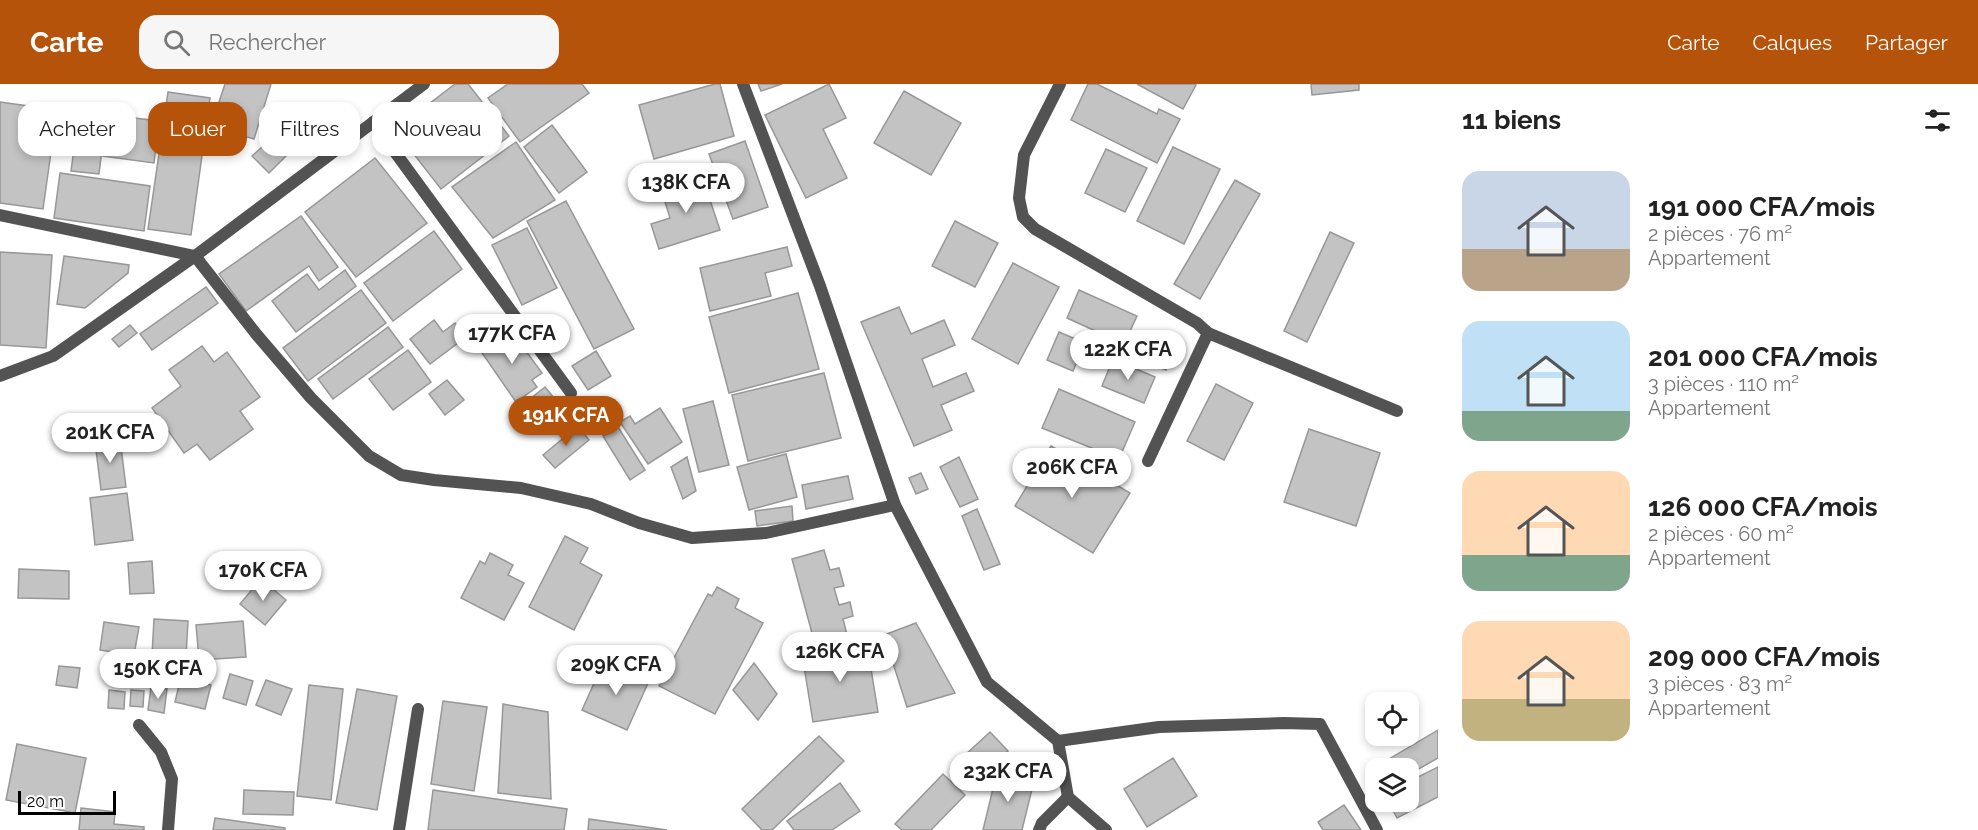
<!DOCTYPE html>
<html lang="fr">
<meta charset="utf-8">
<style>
:root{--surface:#fff;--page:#f6f6f6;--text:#222;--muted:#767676;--accent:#b45309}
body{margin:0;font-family:Raleway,sans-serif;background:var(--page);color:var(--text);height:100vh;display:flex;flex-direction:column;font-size:22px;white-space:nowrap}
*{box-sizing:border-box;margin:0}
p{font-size:20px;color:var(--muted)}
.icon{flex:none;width:33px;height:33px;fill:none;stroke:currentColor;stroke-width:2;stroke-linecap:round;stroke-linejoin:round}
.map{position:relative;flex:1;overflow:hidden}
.sheet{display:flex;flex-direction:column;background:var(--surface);width:540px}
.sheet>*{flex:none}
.guide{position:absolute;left:18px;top:18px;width:570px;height:54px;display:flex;gap:12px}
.fabs{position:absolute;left:1365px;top:608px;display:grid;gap:12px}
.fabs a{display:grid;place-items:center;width:54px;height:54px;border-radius:12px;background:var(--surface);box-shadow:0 3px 9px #0003;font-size:30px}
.scale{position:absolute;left:18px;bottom:15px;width:98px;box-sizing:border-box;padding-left:6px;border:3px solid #000;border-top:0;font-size:16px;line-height:21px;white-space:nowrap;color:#000;-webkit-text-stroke:4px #fff;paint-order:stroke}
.price{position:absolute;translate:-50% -51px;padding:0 14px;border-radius:21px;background:#fff;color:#222;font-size:20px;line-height:39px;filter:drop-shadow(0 2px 3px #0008)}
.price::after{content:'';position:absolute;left:50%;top:36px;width:18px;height:14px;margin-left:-9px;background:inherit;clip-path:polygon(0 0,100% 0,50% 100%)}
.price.on{background:var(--accent);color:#fff}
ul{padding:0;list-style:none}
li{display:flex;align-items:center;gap:18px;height:150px;padding:0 24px}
li span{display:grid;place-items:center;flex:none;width:168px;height:120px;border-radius:18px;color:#555}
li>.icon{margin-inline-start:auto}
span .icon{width:72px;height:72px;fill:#fffc;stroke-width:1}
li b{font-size:26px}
h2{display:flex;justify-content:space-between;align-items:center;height:72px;padding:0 24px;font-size:26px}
.tag{padding:0 21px;border-radius:18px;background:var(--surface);box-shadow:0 3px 9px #0003;font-size:21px;line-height:54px}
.tag.on{background:var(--accent);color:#fff}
header{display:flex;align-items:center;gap:36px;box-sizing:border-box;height:84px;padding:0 30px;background:var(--accent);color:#fff}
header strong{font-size:28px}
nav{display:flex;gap:33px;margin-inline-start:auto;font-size:21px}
.search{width:420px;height:54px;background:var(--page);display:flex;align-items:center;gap:15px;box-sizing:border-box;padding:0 21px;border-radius:18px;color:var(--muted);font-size:22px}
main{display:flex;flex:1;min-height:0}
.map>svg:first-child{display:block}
</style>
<header>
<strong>Carte</strong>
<div class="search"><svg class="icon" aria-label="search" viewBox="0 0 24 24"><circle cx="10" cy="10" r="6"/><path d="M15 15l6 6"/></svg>Rechercher</div>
<nav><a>Carte</a><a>Calques</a><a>Partager</a></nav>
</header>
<main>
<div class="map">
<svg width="1438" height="746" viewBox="0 0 1438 746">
<rect width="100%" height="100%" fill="#fff"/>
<g fill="#c3c3c3" stroke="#979797" stroke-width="1.5">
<path d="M225 0H271L254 55 211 42Z"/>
<path d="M455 0H468L509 52 441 105 395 46Z"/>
<path d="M508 0H582L589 9 520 58 488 14Z"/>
<path d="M715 0H720L734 52 654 75 639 21Z"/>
<path d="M758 0H782L761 7Z"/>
<path d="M829 0 846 34 823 45 847 94 806 114 765 31Z"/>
<path d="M1088 0H1097L1157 30 1159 25 1180 35 1157 79 1071 36Z"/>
<path d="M1137 0H1195L1196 1 1183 25Z"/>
<path d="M1311 0H1359V6L1312 11Z"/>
<path d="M904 7 961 39 931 91 874 59Z"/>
<path d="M168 8 210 14 191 151 148 145Z"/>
<path d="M0 18 57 26 43 125 0 119Z"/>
<path d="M80 20 107 24 99 90 71 87Z"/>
<path d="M109 31 159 37 154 79 103 72Z"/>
<path d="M552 41 587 88 559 109 524 63Z"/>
<path d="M270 56 286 72 269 89 252 72Z"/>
<path d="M745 57 768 123 733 135 709 70Z"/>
<path d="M516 58 555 116 493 154 452 103Z"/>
<path d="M1173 63 1220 85 1184 160 1137 137Z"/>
<path d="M1106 65 1147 84 1125 128 1085 109Z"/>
<path d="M375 74 427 139 356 193 305 128Z"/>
<path d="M60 89 150 102 144 147 54 134Z"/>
<path d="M702 92 720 146 659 165 651 140 670 134 661 105Z"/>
<path d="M1235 96 1260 110 1200 215 1174 200Z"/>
<path d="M566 117 634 245 594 265 527 137Z"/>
<path d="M301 132 338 183 319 197 309 182 246 227 219 190Z"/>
<path d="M955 137 998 159 975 203 932 182Z"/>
<path d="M527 144 557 204 522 221 492 161Z"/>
<path d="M434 147 462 185 393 237 364 199Z"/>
<path d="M1330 148 1354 159 1307 258 1284 247Z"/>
<path d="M787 163 792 182 765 189 771 212 710 227 700 184Z"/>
<path d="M0 168 52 171 46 264 0 261Z"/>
<path d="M64 172 129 181 128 189 85 224 57 220Z"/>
<path d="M1013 179 1059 203 1018 280 972 255Z"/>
<path d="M345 186 356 202 296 248 272 217 307 190 319 206Z"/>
<path d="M206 203 218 219 152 266 140 250Z"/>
<path d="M361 206 386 239 308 297 283 264Z"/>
<path d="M1079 206 1137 232 1124 260 1067 234Z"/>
<path d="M798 209 819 285 729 309 709 233Z"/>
<path d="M899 223 911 250 944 236 955 261 922 275 933 303 966 289 974 307 941 321 952 346 914 362 861 238Z"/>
<path d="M434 236 443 248 455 239 466 253 430 280 410 255Z"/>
<path d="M130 241 137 249 119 263 112 255Z"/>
<path d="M388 243 403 263 333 315 318 295Z"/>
<path d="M510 245 542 289 532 296 537 303 516 318 480 266Z"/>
<path d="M1059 248 1085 259 1073 287 1047 276Z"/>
<path d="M1154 248 1177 258 1166 286 1142 276Z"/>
<path d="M202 262 214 278 227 268 260 313 240 327 253 345 210 376 197 360 184 369 152 324 181 302 169 286Z"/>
<path d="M408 266 431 298 393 326 369 295Z"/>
<path d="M596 267 611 292 588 306 572 282Z"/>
<path d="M1113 275 1155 293 1144 319 1102 302Z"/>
<path d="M824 289 841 354 748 377 732 311Z"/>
<path d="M447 296 464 316 445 331 429 310Z"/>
<path d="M1216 300 1253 319 1224 376 1187 357Z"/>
<path d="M545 303 558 319 530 343 516 326Z"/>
<path d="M1059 305 1135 338 1119 375 1042 344Z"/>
<path d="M713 317 729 381 699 388 683 325Z"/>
<path d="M660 324 682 358 648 380 620 338 630 332 635 340Z"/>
<path d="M578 342 589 356 555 384 543 371Z"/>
<path d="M618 343 645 386 630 396 603 352Z"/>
<path d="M1309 345 1380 369 1356 442 1284 418Z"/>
<path d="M120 355 126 403 101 406 95 358Z"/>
<path d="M1051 362 1130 409 1093 469 1015 422Z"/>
<path d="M786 370 797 413 749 426 737 383Z"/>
<path d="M687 373 696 407 683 415 671 383Z"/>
<path d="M959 373 978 415 960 423 940 383Z"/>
<path d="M921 389 928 405 916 410 909 394Z"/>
<path d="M848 392 853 415 806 425 802 401Z"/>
<path d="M127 409 133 456 95 461 90 414Z"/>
<path d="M792 422 793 437 757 442 755 427Z"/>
<path d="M977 425 1000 480 984 486 962 432Z"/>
<path d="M565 452 588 464 580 479 602 491 574 546 529 523Z"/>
<path d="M824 466 830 486 839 484 844 502 834 504 839 521 850 518 853 532 843 535 848 555 816 564 792 475Z"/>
<path d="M490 469 513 481 508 491 524 499 504 536 461 514 480 477 485 480Z"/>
<path d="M152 477 154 509 130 510 128 479Z"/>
<path d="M19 485 69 487V515L18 514Z"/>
<path d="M261 495 286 516 265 541 240 520Z"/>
<path d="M717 503 739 515 735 524 763 539 715 630 659 602 708 510 712 512Z"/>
<path d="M154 535 188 537 186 573 152 571Z"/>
<path d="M243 537 246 573 199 576 196 541Z"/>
<path d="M104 538 139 543 134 571 100 566Z"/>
<path d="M916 539 955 609 907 623 884 551Z"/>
<path d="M867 560 878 628 813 638 802 570Z"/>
<path d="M604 577 649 597 627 646 582 626Z"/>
<path d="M754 579 777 610 758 636 733 606Z"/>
<path d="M59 582 80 584 77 604 56 601Z"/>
<path d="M230 590 253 597 246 621 223 614Z"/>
<path d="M181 593 211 601 205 625 175 618Z"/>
<path d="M266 596 292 605 281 631 256 621Z"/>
<path d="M309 601 343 605 331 716 297 712Z"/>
<path d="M151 603 167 605 164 629 148 626Z"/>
<path d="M357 605 397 612 377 726 336 719Z"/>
<path d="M109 606 125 608 124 625 108 624Z"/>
<path d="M131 606 144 607 143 623 130 622Z"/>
<path d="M443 617 487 623 474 707 431 700Z"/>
<path d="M503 620 548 628 551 715 498 709Z"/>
<path d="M1438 646V674L1408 691V684H1376V701L1367 688Z"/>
<path d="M990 648 1008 667 968 704 950 685Z"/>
<path d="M819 652 844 677 772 746H762L742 725Z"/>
<path d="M17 660 86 674 75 729 6 716Z"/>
<path d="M1173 674 1197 712 1147 743 1124 705Z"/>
<path d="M1438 683V713L1397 734 1388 717H1408V698Z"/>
<path d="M997 688 1034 697 1022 746H983Z"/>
<path d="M943 690 965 711 931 746H902L895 740Z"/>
<path d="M840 699 860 727 832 746H794L787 737Z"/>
<path d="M244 706 294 708 293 731 243 730Z"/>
<path d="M433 706 567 725 564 746H428Z"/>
<path d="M1344 721 1361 746H1323L1318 738Z"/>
<path d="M81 724 115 728 114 740 144 743V746H79Z"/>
<path d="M215 734 285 744V746H213Z"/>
<path d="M589 735 667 746H588Z"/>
</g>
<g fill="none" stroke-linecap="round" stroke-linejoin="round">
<g stroke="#535353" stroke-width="12">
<path d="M743 0 820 202 895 421 987 598 1058 657 1068 713 1106 746"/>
<path d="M1060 0 1024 71 1019 114 1023 133 1035 145 1197 239 1208 249 1148 377"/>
<path d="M373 38 571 309"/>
<path d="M0 131 195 172 257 251 311 314 369 372 401 391 434 396 521 404 591 420 639 439 692 454 766 449 895 421"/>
<path d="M1208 249 1397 327"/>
<path d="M0 292 53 272 195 172 424 0"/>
<path d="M139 641 161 668 172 695 168 746"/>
<path d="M1058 657 1159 643 1284 639 1320 640 1377 746"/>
<path d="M399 746 418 625"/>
<path d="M1039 746 1042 739 1068 713"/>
</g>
</g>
</svg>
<div class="fabs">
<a><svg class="icon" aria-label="locate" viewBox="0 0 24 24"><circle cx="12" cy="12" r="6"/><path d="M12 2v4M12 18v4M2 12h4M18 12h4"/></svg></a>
<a><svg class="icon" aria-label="layers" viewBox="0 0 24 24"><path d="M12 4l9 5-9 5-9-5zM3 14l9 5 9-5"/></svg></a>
</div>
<div class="scale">20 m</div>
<b class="price" style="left:686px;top:130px">138K CFA</b>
<b class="price" style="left:512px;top:281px">177K CFA</b>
<b class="price" style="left:1128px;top:297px">122K CFA</b>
<b class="price on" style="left:566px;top:363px">191K CFA</b>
<b class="price" style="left:110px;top:380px">201K CFA</b>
<b class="price" style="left:1072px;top:415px">206K CFA</b>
<b class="price" style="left:263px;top:518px">170K CFA</b>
<b class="price" style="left:840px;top:599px">126K CFA</b>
<b class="price" style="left:616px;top:612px">209K CFA</b>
<b class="price" style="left:158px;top:616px">150K CFA</b>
<b class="price" style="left:1008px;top:719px">232K CFA</b>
<div class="guide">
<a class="tag">Acheter</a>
<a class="tag on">Louer</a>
<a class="tag">Filtres</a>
<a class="tag">Nouveau</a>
</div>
</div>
<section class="sheet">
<h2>11 biens<svg class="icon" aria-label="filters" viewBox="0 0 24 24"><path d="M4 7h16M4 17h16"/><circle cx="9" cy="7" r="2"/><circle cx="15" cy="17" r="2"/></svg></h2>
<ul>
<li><span style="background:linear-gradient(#c9d6e8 65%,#b9a48a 0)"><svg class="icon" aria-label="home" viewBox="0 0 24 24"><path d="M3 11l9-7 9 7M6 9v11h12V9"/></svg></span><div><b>191 000 CFA/mois</b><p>2 pièces · 76 m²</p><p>Appartement</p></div></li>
<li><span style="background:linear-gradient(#bfe0f5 75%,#7fa58c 0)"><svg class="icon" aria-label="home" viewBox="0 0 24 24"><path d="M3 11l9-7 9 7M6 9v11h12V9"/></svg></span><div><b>201 000 CFA/mois</b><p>3 pièces · 110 m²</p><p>Appartement</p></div></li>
<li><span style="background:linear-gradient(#ffd9b3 70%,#7fa58c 0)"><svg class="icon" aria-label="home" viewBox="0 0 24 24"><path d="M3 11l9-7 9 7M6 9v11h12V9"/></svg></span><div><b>126 000 CFA/mois</b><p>2 pièces · 60 m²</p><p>Appartement</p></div></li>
<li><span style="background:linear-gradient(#ffd9b3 65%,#c2b280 0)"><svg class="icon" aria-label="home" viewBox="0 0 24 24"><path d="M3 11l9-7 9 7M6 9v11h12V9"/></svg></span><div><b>209 000 CFA/mois</b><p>3 pièces · 83 m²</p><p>Appartement</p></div></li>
</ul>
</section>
</main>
